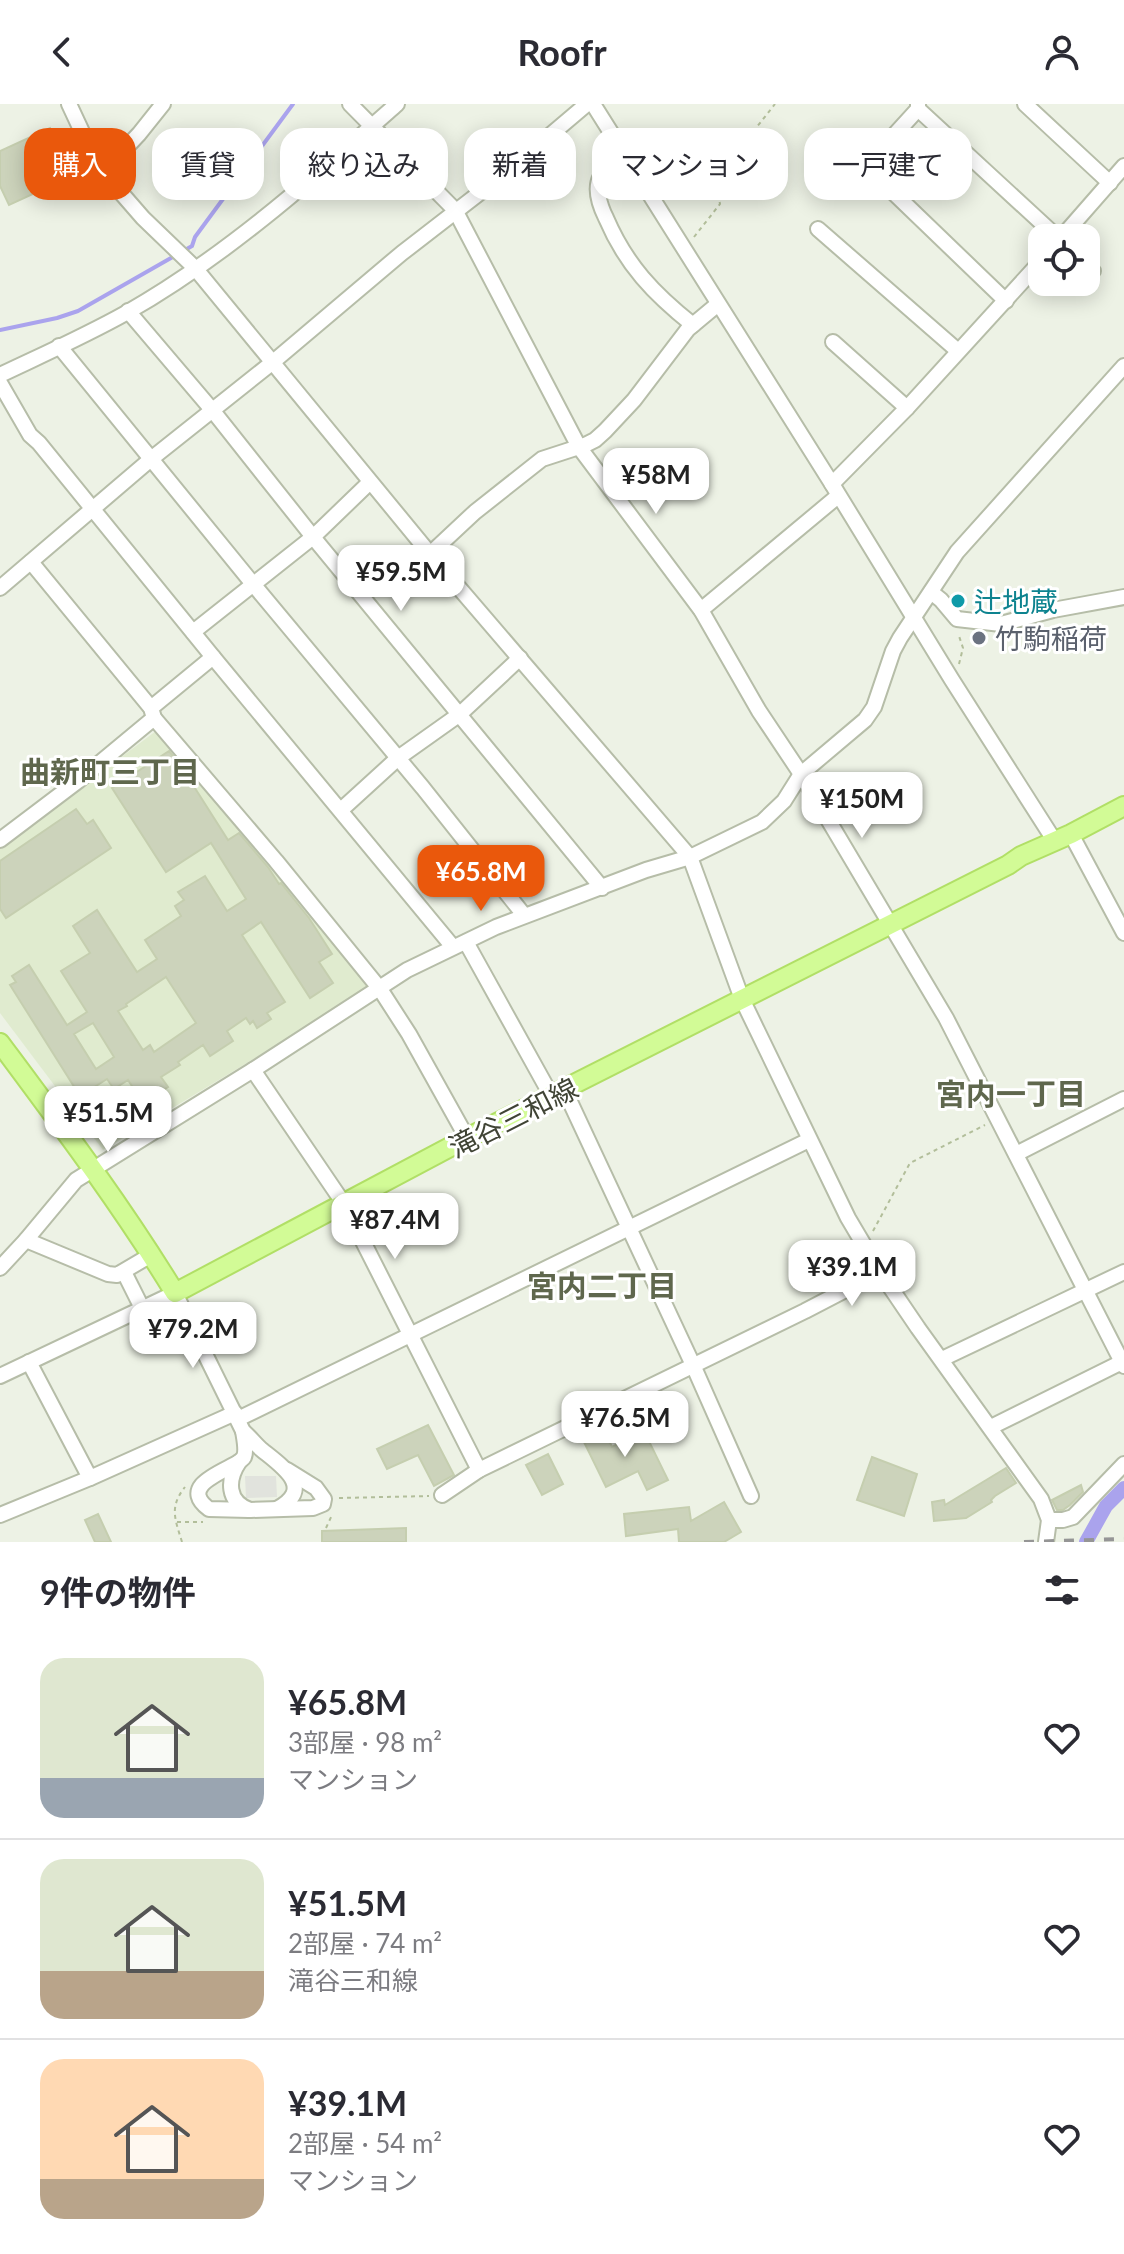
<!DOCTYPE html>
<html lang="ja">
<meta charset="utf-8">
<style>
:root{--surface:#fff;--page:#f7f7f7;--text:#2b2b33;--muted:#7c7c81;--line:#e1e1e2;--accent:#ea580c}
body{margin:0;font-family:Lato,"Noto Sans JP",sans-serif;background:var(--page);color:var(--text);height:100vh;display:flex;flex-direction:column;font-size:30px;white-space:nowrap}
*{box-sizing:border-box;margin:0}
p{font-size:26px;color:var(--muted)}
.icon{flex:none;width:44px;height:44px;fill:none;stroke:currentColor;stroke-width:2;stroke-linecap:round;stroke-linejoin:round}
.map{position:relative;height:1438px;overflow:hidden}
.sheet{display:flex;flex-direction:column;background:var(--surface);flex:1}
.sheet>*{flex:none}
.hud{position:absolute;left:24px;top:24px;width:1076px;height:72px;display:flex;gap:16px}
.fabs{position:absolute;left:1028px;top:120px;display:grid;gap:16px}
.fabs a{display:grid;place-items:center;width:72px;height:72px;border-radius:16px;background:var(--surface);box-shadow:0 4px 20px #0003;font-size:40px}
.price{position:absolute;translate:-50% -68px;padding:0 18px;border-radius:16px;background:#fff;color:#222;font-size:26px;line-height:52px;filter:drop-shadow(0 2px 4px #0008)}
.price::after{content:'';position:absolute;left:50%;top:48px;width:24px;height:18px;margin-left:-12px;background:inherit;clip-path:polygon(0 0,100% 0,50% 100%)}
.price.selected{background:var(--accent);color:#fff}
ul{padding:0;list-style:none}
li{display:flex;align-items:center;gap:24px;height:200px;padding:0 40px}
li+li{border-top:2px solid var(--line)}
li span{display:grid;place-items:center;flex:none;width:224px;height:160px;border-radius:24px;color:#555}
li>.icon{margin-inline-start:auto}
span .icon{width:96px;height:96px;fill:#fffc;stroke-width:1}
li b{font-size:34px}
h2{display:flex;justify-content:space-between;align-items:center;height:96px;padding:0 40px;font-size:34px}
.chip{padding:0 28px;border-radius:24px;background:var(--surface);box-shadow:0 4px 20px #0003;font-size:28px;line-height:72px}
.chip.selected{background:var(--accent);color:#fff}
header{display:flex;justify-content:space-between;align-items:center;height:104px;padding:0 40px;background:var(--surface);font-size:36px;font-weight:700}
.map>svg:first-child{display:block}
</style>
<header><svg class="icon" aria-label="back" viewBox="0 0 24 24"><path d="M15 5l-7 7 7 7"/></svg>Roofr<svg class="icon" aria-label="person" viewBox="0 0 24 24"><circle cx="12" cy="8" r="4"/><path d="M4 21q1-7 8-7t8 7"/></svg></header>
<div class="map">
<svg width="1124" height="1438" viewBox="0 0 1124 1438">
<rect width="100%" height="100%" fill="#edf2e5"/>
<path fill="#e0ebcf" d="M156 627 371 884 103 1046 0 909V744Z"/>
<path fill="#e1e3dd" d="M245 1372H276L277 1393 246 1394Z"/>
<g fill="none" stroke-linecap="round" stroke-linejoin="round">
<path stroke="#aaa3ed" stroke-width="4" d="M0 226 57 214 78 207 192 142 195 133 293 0"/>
<path stroke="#aaa3ed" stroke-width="14" d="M1086 1438 1106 1402 1124 1384"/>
</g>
<g fill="#ccd3bb" stroke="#c5ceaf" stroke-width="2" fill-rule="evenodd">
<path d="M50 24 72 72 9 101 0 82V47Z"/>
<path d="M169 647 179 659 228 736 239 729 268 763 279 780 281 779 309 814 332 850 319 858 333 879 310 894 261 818 242 831 285 898 267 909 271 915 257 924 253 917 250 920 246 914 227 927 233 937 210 952 203 941 178 958 180 961 161 973 168 983 143 999 128 976 114 985 107 975 80 992 10 881 16 878 12 872 29 861 67 921 87 908 61 867 90 849 73 822 97 806 137 868 157 855 145 836 181 812 175 802 184 796 178 788 205 772 227 807 246 795 211 739 166 768 112 684ZM166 873 196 919 154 948 150 941 143 946 118 907 127 902 126 900ZM93 919 114 953 96 965 74 930Z"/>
<path d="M76 705 87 720 93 716 111 744 6 814 0 805V757Z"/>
<path d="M428 1321 454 1371 434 1382 418 1351 387 1365 377 1345Z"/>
<path d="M603 1324 612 1343 644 1327 668 1376 647 1386 638 1367 606 1383 582 1334Z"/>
<path d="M548 1350 563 1380 542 1391 526 1361Z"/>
<path d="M872 1353 917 1370 904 1412 857 1396Z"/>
<path d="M1006 1364 1016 1379 995 1392 991 1396 992 1398 966 1414 934 1417 932 1398 944 1396 945 1401Z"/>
<path d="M1081 1381 1083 1388 1070 1401 1063 1406H1057L1052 1396Z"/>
<path d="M724 1398 741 1428 724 1438H679L678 1425 626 1432 624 1410 689 1403 691 1417Z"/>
<path d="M98 1410 111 1438H95L85 1416Z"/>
<path d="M406 1424V1438H322V1427Z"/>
</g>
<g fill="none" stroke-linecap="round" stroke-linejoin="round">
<defs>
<g id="minor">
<path d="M69 0 90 45 103 68 143 114 195 164 430 450 690 753 742 895 848 1114 880 1168 918 1224 1041 1395 1049 1416 1046 1438"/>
<path d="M350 0 455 106 579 343 701 506 759 607 801 670 946 914 1124 1262"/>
<path d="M593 0 832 380 952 576 1054 736"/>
<path d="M1025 0 1110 79"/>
<path d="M918 5 1058 134"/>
<path d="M845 42 1006 197"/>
<path d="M623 49C615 56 605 62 601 72 594 84 600 102 606 114 626 161 654 190 693 221"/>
<path d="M866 62 918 5V0"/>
<path d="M103 68 139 30 163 0"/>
<path d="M818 125 958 247"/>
<path d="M1061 134 1124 62"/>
<path d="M1086 160 1093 167"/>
<path d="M128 207 213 307 313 433 602 784"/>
<path d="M833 238 907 304"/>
<path d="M59 242 253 480 423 684 524 811"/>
<path d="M0 271C42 251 85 232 126 209 225 153 312 75 397 0"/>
<path d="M0 279 30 331 39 339 213 553 453 843"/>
<path d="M832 380 907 304 1042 156"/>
<path d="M430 450 475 408 542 355 585 341 595 336 605 327 634 296 688 225 718 200"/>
<path d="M31 458 151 604 154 614 276 757 380 885 409 930 467 1034"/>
<path d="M0 484 151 355 273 258 402 149 508 67 587 0"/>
<path d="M931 488 941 496 957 515 1001 520 1053 506 1124 493"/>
<path d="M701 506 838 392"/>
<path d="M193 528 313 433 370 378"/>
<path d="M151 604 213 553"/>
<path d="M341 706 398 654 460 610 520 554"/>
<path d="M1071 730 1124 829"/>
<path d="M0 736 78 677 154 614"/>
<path d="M466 838 552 993"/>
<path d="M253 966 344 1100 479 1366"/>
<path d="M565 987 693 1261 751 1392"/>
<path d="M1016 1050 1124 995"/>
<path d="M26 1136 108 1170 117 1171 151 1151"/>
<path d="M0 1164 26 1136 76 1076 253 966 407 866 496 823 646 766 690 753 762 718 784 697 801 670 865 616 874 603 893 547 900 534 957 448 1124 262"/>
<path d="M124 1168 142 1204"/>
<path d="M942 1255 1124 1168"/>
<path d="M29 1258 90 1374"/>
<path d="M0 1272 175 1189 243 1327C250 1333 255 1340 262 1346 283 1363 315 1384 277 1405"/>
<path d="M238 1315 809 1036"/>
<path d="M991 1323 1124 1257"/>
<path d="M243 1327C244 1334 247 1346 244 1353 243 1355 241 1356 239 1358 227 1376 227 1398 250 1406L313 1404 323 1400 324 1395 316 1384 287 1366"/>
<path d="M239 1358C223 1368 178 1382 209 1405L249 1406"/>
<path d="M442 1391 479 1366 805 1207 880 1168"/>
<path d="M0 1411 90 1374 235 1309"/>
<path d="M1049 1416H1063L1073 1413 1124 1360"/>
</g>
<path id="major" d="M0 939C61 1021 122 1102 175 1189L467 1034 1008 761 1021 752 1071 730 1124 702"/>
</defs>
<use href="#minor" stroke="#b6bda8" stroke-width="18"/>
<use href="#major" stroke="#b1df66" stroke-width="22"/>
<g stroke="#b2be9a" stroke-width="2" stroke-dasharray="4 4" stroke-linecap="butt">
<path d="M694 133 720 100 715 76 775 0"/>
<path d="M959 560 963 544 959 532"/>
<path d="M873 1127 910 1059 985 1021"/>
<path d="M339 1394 429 1392"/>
<path d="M177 1418H203"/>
<path d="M326 1424 332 1411"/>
<path d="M182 1438C175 1415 169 1403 185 1383"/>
</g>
<use href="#minor" stroke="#fff" stroke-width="14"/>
<use href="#major" stroke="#d2fb96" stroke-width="18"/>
<path stroke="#959595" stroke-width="4" stroke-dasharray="10 10" stroke-linecap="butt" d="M1024 1438 1124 1435"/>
</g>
<circle fill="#0f9aa8" stroke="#fff" stroke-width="3" cx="958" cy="497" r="8"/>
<circle fill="#6b7280" stroke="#fff" stroke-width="3" cx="979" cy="534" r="8"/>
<g text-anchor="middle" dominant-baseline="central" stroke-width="6" stroke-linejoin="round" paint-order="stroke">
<g font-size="28" fill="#0d838f" stroke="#fff" text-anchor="start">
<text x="974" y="497">辻地蔵</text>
</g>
<g font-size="28" fill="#5b616d" stroke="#fff" text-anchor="start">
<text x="995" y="534">竹駒稲荷</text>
</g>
<g font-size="28" fill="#404435" stroke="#fff">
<text transform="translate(513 1013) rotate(-27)">滝谷三和線</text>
</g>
<g font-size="30" font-weight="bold" fill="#5f674d" stroke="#fff">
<text x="110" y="667">曲新町三丁目</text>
<text x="1011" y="989">宮内一丁目</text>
<text x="602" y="1181">宮内二丁目</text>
</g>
</g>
</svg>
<div class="fabs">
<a><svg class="icon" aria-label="locate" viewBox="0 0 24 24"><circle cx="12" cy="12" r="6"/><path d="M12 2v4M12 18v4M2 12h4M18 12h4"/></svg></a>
</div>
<b class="price" style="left:656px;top:412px">¥58M</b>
<b class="price" style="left:401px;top:509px">¥59.5M</b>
<b class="price" style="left:862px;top:736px">¥150M</b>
<b class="price selected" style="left:481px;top:809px">¥65.8M</b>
<b class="price" style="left:108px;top:1050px">¥51.5M</b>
<b class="price" style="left:395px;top:1157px">¥87.4M</b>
<b class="price" style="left:852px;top:1204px">¥39.1M</b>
<b class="price" style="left:193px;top:1266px">¥79.2M</b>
<b class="price" style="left:625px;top:1355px">¥76.5M</b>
<div class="hud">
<a class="chip selected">購入</a>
<a class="chip">賃貸</a>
<a class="chip">絞り込み</a>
<a class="chip">新着</a>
<a class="chip">マンション</a>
<a class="chip">一戸建て</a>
</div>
</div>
<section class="sheet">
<h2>9件の物件<svg class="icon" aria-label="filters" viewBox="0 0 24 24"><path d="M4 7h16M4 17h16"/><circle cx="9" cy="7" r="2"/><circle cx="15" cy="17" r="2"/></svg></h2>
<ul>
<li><span style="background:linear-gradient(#dfe7d0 75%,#9aa5b1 0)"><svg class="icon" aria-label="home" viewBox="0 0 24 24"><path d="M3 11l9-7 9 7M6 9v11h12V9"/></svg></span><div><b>¥65.8M</b><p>3部屋 · 98 m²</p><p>マンション</p></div><svg class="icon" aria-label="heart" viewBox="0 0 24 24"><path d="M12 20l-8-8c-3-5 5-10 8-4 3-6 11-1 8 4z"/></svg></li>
<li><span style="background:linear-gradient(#dfe7d0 70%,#b9a48a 0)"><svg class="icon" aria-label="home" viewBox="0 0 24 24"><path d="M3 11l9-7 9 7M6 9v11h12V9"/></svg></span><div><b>¥51.5M</b><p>2部屋 · 74 m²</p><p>滝谷三和線</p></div><svg class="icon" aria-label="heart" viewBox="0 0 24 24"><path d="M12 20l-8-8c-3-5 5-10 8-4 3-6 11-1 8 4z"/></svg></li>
<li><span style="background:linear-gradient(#ffd9b3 75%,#b9a48a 0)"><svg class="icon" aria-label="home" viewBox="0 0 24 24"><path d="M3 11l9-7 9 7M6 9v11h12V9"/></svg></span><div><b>¥39.1M</b><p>2部屋 · 54 m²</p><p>マンション</p></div><svg class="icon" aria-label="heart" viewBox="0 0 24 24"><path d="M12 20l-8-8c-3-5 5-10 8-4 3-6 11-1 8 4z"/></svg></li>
</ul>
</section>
